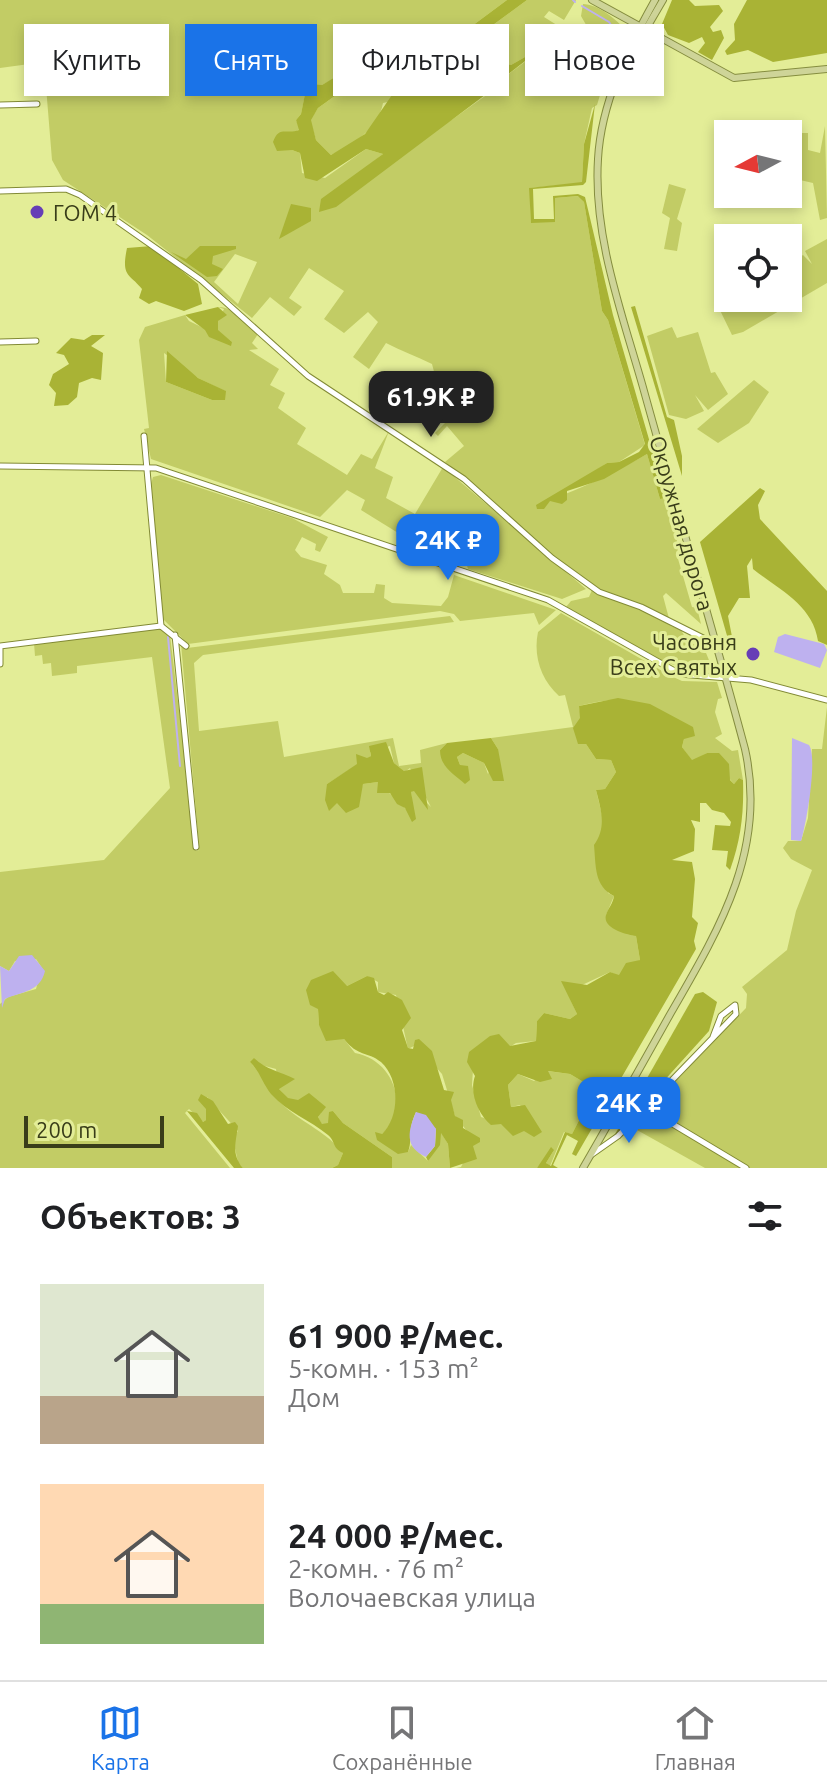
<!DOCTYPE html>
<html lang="ru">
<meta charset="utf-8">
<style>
:root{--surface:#fff;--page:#f6f6f6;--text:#202124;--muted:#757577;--line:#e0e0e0;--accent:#1a73e8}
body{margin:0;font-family:Ubuntu,sans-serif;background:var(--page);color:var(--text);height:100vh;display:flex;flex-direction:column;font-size:30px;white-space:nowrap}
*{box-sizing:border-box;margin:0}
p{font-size:26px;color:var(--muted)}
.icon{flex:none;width:44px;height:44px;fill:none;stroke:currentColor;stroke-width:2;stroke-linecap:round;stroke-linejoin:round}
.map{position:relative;height:1168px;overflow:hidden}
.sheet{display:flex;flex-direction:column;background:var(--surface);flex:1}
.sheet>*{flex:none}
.hud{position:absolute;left:24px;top:24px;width:780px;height:72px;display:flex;gap:16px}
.needle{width:52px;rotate:263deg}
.fabs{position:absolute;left:714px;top:120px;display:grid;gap:16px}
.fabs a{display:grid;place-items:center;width:88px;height:88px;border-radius:0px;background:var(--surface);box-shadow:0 4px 12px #0003;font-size:40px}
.scale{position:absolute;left:24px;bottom:20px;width:140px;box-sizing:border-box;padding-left:8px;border:4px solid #393d19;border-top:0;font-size:22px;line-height:28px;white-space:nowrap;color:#393d19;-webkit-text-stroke:6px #e3ed97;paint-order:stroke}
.price{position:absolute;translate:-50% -68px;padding:0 18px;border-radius:16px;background:var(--accent);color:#fff;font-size:26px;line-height:52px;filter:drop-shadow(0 2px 4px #0008)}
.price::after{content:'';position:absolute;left:50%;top:48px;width:24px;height:18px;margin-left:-12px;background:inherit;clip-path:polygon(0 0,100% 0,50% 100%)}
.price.current{background:#222;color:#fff}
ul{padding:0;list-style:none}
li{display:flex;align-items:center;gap:24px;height:200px;padding:0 40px}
li span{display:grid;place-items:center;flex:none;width:224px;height:160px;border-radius:0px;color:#555}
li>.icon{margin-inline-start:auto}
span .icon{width:96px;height:96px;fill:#fffc;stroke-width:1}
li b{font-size:34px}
h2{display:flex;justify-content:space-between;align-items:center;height:96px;padding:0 40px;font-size:34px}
.chip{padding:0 28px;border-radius:0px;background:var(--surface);box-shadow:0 4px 12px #0003;font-size:28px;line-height:72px}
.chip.current{background:var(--accent);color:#fff}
.tabs{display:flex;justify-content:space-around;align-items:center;height:112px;border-top:2px solid var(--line);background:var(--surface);font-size:22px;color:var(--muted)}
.tabs a{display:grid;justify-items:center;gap:4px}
.tabs .current{color:var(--accent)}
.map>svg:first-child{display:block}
</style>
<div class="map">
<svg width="827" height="1168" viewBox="0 0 827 1168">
<rect width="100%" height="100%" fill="#e3ed97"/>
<g fill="#c2cc65" fill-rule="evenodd">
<path d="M0 0H507L410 72 404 73 399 84 415 82 527 0H576L564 20 549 11 544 17 560 27 546 47 601 76 603 85 597 105 592 108 584 144 582 183 530 188 531 222H555V198L579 196 584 202 602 311 608 320 645 445 619 462 607 463 550 500C583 488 615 472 647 454L660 499 666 498 679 549 676 552 692 607 697 608 701 624 666 593 663 596 671 626 681 630 688 642 704 648 713 670C661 673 611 632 566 607L571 601 589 597 594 585 553 556 445 462 464 446 447 426 438 436 435 433 454 414 452 403 437 383 432 364C416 356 401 351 386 343L369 369 353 357 378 322 368 312 344 333 324 319 344 291 309 268 289 298 302 307 294 316 270 297 252 318 147 235 63 180 52 160 44 62 0 68ZM525 57 528 59 526 61 502 79H463L491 61 511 65ZM343 74 346 88 318 108 310 120 316 140 331 155C353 144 378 130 383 103 412 96 456 88 485 96L453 119 360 172 383 154 366 149 325 178 302 173 300 153 292 150 295 132 300 129 296 120 301 114 307 85H322ZM235 254 257 262 238 304 214 282Z"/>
<path d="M583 4C597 4 617 19 626 31L615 58 606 68 593 65 592 48 597 47 594 30H589L581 16Z"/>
<path d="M825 126 827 218 820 220 813 183 800 180 799 133H808V150L820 153Z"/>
<path d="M669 184 686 189 677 219 682 223 677 251 664 249 670 218 662 213Z"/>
<path d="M827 239V283L743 332 732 335 716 302 723 297 715 283 728 276V298H788V266L803 255 812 264 805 251Z"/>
<path d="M218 307C233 306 248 323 258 334L252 343 258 349 249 350 279 369 270 385 285 393 278 408 306 428 297 444 347 475 361 454 372 459 389 431 375 468 393 477 386 498 415 514 443 467 586 589 562 599 468 569 466 562 488 542 463 526 456 536 448 531 445 535 423 516 403 536 361 510 365 500 347 490 320 517 151 459 144 429 149 428 139 340 145 327 185 315 189 321 232 342 218 331V321L224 309ZM164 353 198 378 225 391 212 400 166 382Z"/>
<path d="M672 327 677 338 698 332 711 373 715 372 728 394 708 410 695 395 704 411 686 419 669 415 647 336Z"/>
<path d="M754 380 769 392 749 423 718 443 697 429Z"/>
<path d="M161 475 292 518 328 537 320 552 315 550 316 544 302 537 295 550 301 557 327 565 324 574 340 585 343 593H374L376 584 385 585 384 598 392 603 441 606 448 597 454 575 556 610 539 625 534 613 460 621 454 614 440 611 188 644 163 619 151 484 153 477Z"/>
<path d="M561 613 671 676 682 681 717 682 722 698 718 699 715 712 722 734 715 738 732 751 738 750 743 780 739 778 734 784 707 753 692 761 682 747 684 739C640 703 638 691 579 706L586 744 596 759 611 760 616 772 605 789 596 790 602 815 608 893 614 896 606 915 636 936 640 960 619 976 610 972 567 992 577 1014 570 1019 544 1013 537 1021 536 1041 516 1043 473 1070 472 1085 481 1117 524 1131 537 1129 520 1105 511 1107 508 1085 518 1074 534 1081 547 1071 570 1074 595 1089 572 1134 564 1132 550 1166 546 1163 554 1150 537 1168H456L461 1167 472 1145 471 1136 455 1116 442 1074 416 1045 408 1049 396 995 378 992V982L367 976 347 986 318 1009 319 1025 344 1039 355 1053C393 1060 411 1106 382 1134L408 1152 411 1145 428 1161 441 1132 448 1144 450 1168H392V1157L343 1123 333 1111 328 1124 322 1125 318 1117 321 1113 287 1098 279 1089 276 1069 250 1062C264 1077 269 1093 284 1106 304 1124 327 1132 343 1153L338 1165 332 1168H243L238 1162 233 1139 238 1131 207 1097 206 1120 203 1122 189 1109 185 1113 230 1168H0V1004L8 997 36 989 42 968 36 959 15 961 9 971 0 966V872L104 860 170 788 152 657 77 666V673L52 676 51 663 43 664 42 655 35 656 34 643 154 629H163L170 635 196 851 199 850V844L181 644 187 648 450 616 454 622 203 655 194 663 199 731 278 721 284 757 393 738 399 766 421 763 420 750 447 743 440 750 460 765 457 757 463 753 484 763 488 774 498 749 491 738 573 727 565 695 559 696C541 680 533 656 538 632ZM390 746 394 763 405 772 410 768 431 807 414 790 411 792 413 816 378 782 363 784 358 798 334 803 327 784 371 756 370 752Z"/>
<path d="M827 707V1168H705L637 1130 651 1107 746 1008 747 994 742 987 787 950 796 911 812 870 791 859 783 848 788 841H801L808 818 812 749H822Z"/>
</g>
<g fill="#a9b335">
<path d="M507 0H527L415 82 398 84 396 79 410 72Z"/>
<path d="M672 0H689L695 6 719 5 723 11 710 27 713 32 721 30 724 38 712 60 698 52 705 43 702 37 689 43 668 35 662 24Z"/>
<path d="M747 0H827V53L773 62 748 50 727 55 725 51 735 40 734 24Z"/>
<path d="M525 57 529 58 502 79 481 83 453 79 492 61 511 65Z"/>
<path d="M342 73 346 88 318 108 311 120 316 140 331 155 365 134 392 95C406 94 480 92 485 95L336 207 319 212 321 199 383 154 366 149 317 181 305 178 300 153 292 150 277 151 273 142C279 125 287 135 299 130L296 120 301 114 307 84 322 85Z"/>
<path d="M595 104 586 182 583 185 533 189 534 219H554L553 196 578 194 585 197 613 315 666 498 660 499 647 454 604 479 567 491V500L562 504 550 501 544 509H537L536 505 607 463 619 462 639 452 645 444 608 320 602 311 584 202 578 196 555 198V222L531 223 529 188 582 182 584 144Z"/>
<path d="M291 204 311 208V221L279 239Z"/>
<path d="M152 246 198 284 202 304 184 311 156 301 149 304 139 298 142 289C129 273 121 277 127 248Z"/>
<path d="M200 246H236V249L213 256 212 264 223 269 217 276 207 277 171 252 186 259Z"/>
<path d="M635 306 667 417 674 420 682 456V476L631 307Z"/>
<path d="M218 307 227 315 218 321V330L232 342 231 346 209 337 205 330 185 315Z"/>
<path d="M92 335H105L91 346 103 353 101 380 92 378 79 383 77 397 68 405 54 406 56 393 49 385 53 374 69 364 64 355 56 353 71 338 84 340Z"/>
<path d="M167 351 198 378 226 391 225 400H212L166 382Z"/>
<path d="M760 488 765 491 758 505 760 519 827 591V645L818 641C813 605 778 589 753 569L752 558 747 566 750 598H739L728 616 734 647 730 646 700 542Z"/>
<path d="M618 698 650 704 693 727 695 736 684 739 682 747 692 760 707 753H719L729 764 730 780 734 784 739 778 743 780C744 813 741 839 730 870L726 866 728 851 712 850 715 825 730 826 731 822 724 813 712 810 706 803H700V822L691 820 695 829 694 851 672 860 692 862 695 879 692 917 698 923 694 941 696 949 576 1156 572 1154 578 1141 567 1135 553 1165 558 1168H537L551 1147 554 1150 546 1163 551 1166 565 1132 572 1134 595 1089 570 1074 548 1071 552 1079 540 1082 518 1074 508 1085 511 1107 525 1105 542 1132 534 1137 524 1131 513 1136 501 1124 491 1125C478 1114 469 1093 475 1076L467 1062 469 1052 490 1036 499 1034 510 1046 536 1041 537 1021 544 1013 570 1019 577 1014 561 981 587 985 610 972 619 975 626 963 640 960 636 936C628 935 602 929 606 915 608 908 613 904 614 896 594 886 596 866 594 845 607 827 601 810 596 790L605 789 616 772 611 760 596 759 586 744H578L573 728 580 718 579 706Z"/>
<path d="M491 738 498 749 504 781H493L484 763 463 753 457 757 460 765 468 766 470 780 465 784C454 774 440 767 440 750L447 743Z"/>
<path d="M386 742 394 763 404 771 422 767 428 810 414 791 411 792 416 819 412 822 405 808 397 804 390 793H377L378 782 363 784 359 807 346 813 337 803 329 811 325 800 327 784 357 764 356 754 367 758 371 756 369 746Z"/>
<path d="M333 971 347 986 367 976 374 978 378 992 384 995 388 992 402 1000 411 1018 402 1030 408 1048 413 1049 415 1040 419 1039 432 1051 444 1090 454 1092 451 1100 455 1116 463 1120V1128L480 1138V1142L473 1146 477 1159 450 1168 448 1144 441 1133 440 1145 428 1161 426 1157 435 1146 436 1129 416 1112C407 1131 413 1140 408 1152L398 1154 377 1140 375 1132 382 1134C400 1117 400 1079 381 1062 367 1051 358 1057 344 1039L326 1041 319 1025 318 1009 310 1005 306 990 311 980Z"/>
<path d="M703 992 717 1002 709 1031 614 1136 695 994Z"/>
<path d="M254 1058C265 1069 281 1072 295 1079L279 1089 288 1098 298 1100 309 1093 326 1107 318 1117 322 1124 328 1123 329 1112 333 1111 343 1123 392 1157V1168H332L338 1165 343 1153C332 1148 336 1142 328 1135 310 1120 287 1112 271 1094 263 1084 260 1072 250 1062Z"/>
<path d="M201 1094 213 1101 228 1124 235 1122 238 1126C236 1142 231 1154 243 1168H234L187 1111 197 1113 203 1122 206 1120V1109L198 1100Z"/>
</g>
<g fill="#beb1ef">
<path d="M785 634 824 644 827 650 820 668 774 652 778 637Z"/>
<path d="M792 738 809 745C818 759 806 824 801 841L791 840Z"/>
<path d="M32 955 45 971C40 992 23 991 5 999L2 1008 0 966 9 971 19 956Z"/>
<path d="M416 1112 426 1115 436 1129 435 1146 426 1157C404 1147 408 1131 416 1112Z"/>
</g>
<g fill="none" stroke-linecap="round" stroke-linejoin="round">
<g stroke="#beb1ef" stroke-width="2">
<path d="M573 0 575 2"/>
<path d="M582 6 609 22 613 28 608 49 611 52 603 69"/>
<path d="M559 57 599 78"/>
<path d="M168 637 180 766"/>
</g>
<defs>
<g id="minor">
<path d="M0 105 37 104"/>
<path d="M0 191 66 189 80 195 201 280 308 376 464 479 552 558 599 592 641 607 717 645"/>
<path d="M0 342 36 341"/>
<path d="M144 436 161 626"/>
<path d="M0 466 156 468 548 600 680 674 751 680 827 700"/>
<path d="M161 626 186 646"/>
<path d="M175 635 196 847"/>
<path d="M0 646 161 626"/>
<path d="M0 649V664"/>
<path d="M646 1108 746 1168"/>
<path d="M591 1155 618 1136 736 1014 735 1005 721 1016 713 1037"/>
</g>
<g id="major">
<path d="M592 0 734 78 827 69"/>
<path d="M632 53 663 0"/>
<path d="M583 1168C612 1118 640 1068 668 1018 717 933 768 851 745 749 713 629 677 510 644 391 623 316 593 238 598 159 601 103 628 48 655 0"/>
</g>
</defs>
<use href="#minor" stroke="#828a35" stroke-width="7"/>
<use href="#major" stroke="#858d3f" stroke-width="8"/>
<use href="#minor" stroke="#fff" stroke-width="5"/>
<use href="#major" stroke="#ced498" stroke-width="6"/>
</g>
<g fill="#663eb6" stroke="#e3ed97" stroke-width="3">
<circle cx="37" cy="212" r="8"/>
<circle cx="753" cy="654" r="8"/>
</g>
<g text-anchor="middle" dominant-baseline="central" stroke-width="6" stroke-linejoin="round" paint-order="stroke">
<g font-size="22" fill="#393d19" stroke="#e3ed97" text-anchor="start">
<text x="53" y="212">ГОМ 4</text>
<text x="737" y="641" text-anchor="end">Часовня<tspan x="737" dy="25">Всех Святых</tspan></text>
</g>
<g font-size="22" fill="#393d19" stroke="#e3ed97">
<text transform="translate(682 523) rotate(74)">Окружная дорога</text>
</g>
</g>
</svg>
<div class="fabs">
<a><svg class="needle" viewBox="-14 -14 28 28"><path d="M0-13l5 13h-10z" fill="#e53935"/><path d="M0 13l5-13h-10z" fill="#757577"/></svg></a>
<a><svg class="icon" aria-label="locate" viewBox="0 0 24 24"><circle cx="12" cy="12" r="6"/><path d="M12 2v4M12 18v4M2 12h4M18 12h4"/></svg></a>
</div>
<div class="scale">200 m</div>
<b class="price current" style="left:431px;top:439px">61.9K ₽</b>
<b class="price" style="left:448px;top:582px">24K ₽</b>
<b class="price" style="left:629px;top:1145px">24K ₽</b>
<div class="hud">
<a class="chip">Купить</a>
<a class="chip current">Снять</a>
<a class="chip">Фильтры</a>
<a class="chip">Новое</a>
</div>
</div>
<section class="sheet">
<h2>Объектов: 3<svg class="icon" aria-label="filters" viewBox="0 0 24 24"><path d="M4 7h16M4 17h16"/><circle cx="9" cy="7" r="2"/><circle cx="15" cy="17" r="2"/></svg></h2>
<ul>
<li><span style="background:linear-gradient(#dfe7d0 70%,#b9a48a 0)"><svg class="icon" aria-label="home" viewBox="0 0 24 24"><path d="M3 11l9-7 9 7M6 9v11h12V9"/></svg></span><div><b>61 900 ₽/мес.</b><p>5-комн. · 153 m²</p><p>Дом</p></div></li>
<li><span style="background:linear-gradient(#ffd9b3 75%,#8fb573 0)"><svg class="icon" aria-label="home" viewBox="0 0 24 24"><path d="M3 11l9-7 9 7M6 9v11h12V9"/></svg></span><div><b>24 000 ₽/мес.</b><p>2-комн. · 76 m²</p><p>Волочаевская улица</p></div></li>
</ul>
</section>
<nav class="tabs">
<a class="current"><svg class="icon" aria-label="map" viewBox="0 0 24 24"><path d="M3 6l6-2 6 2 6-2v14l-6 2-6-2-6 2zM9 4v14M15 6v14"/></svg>Карта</a>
<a><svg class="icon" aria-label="saved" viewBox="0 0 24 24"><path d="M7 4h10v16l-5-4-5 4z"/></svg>Сохранённые</a>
<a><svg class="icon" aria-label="home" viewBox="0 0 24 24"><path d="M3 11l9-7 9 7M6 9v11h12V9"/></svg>Главная</a>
</nav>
